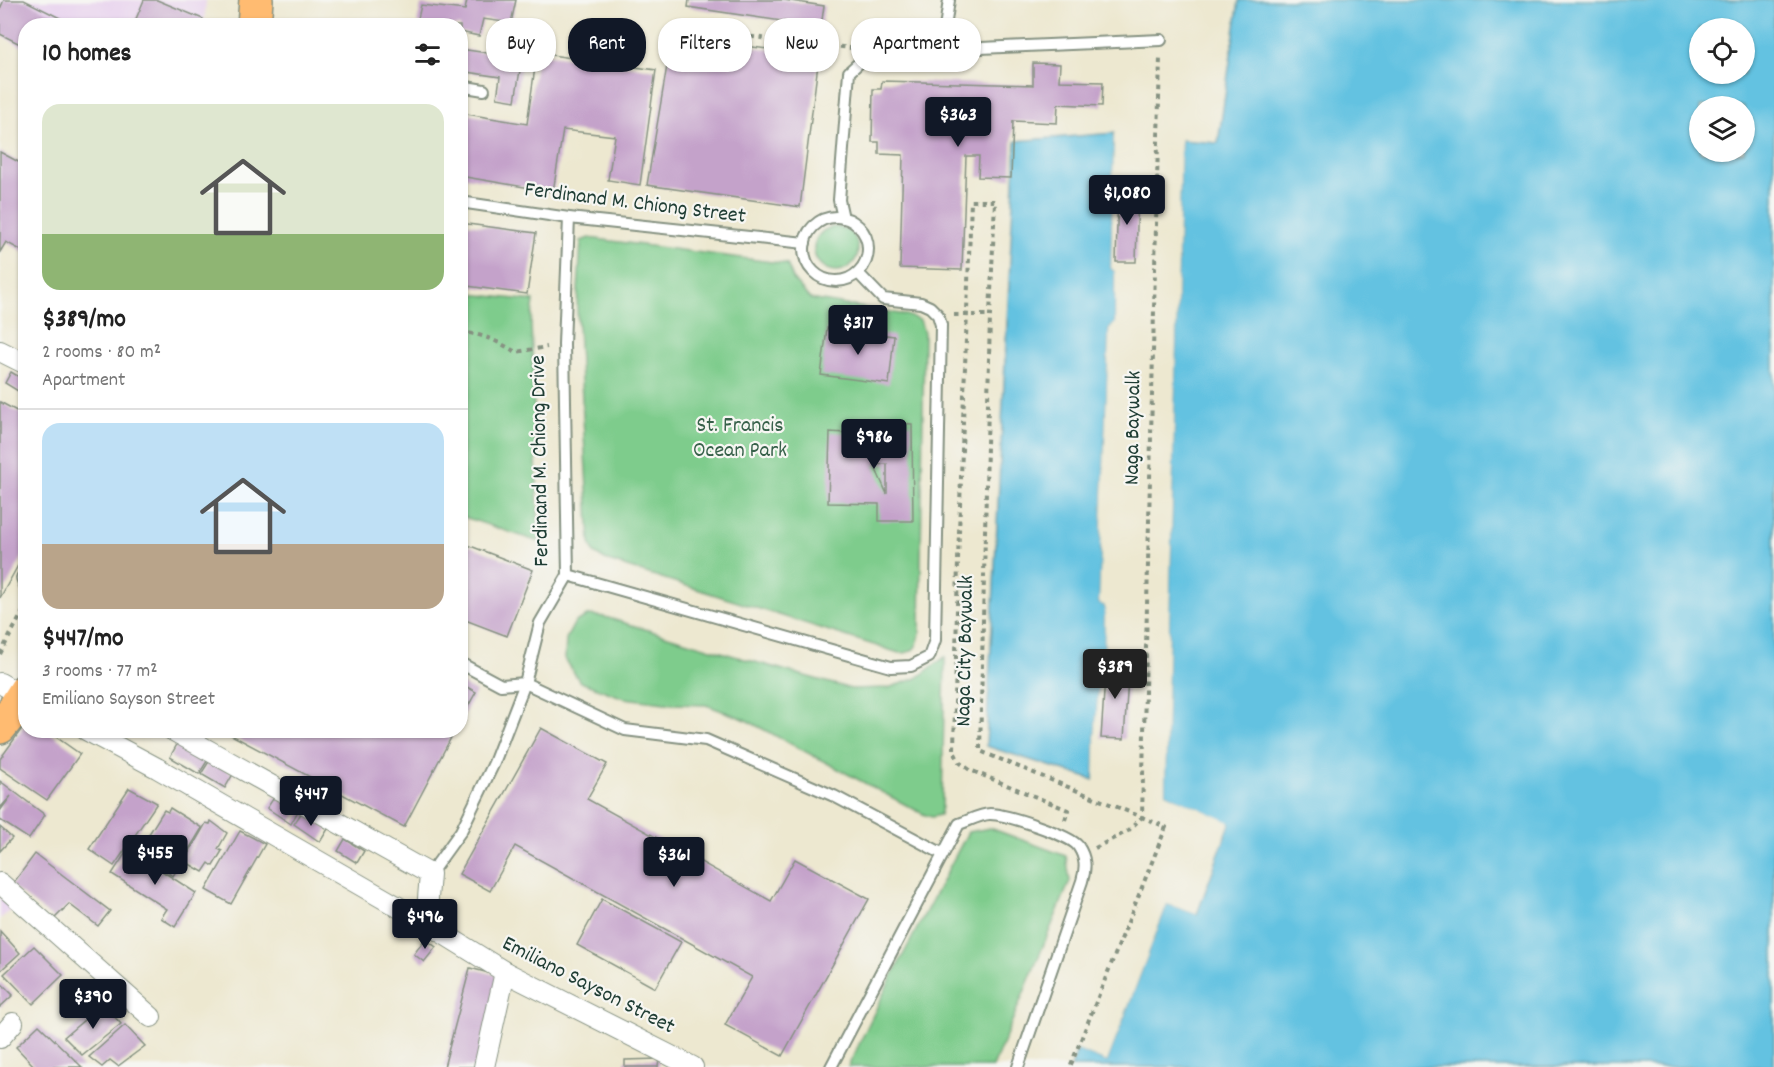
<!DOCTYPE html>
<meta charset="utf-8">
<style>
:root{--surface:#fff;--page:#f6f6f6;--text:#222;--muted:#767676;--line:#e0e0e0;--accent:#111827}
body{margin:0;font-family:Dekko,sans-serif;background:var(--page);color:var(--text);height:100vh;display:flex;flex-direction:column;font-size:22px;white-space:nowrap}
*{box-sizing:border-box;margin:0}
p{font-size:20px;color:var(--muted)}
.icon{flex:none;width:33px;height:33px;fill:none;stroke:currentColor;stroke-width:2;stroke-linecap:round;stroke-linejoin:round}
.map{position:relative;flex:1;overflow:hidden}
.details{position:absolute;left:18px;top:18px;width:450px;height:720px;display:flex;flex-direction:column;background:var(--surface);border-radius:24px;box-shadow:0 2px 4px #0004}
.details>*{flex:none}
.top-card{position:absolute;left:486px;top:18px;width:570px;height:54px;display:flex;gap:12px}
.fabs{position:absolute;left:1689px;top:18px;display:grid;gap:12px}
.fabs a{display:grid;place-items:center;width:66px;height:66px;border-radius:50%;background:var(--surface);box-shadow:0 2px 4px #0004;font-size:30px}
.price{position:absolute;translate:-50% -51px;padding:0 14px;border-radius:6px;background:var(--accent);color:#fff;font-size:20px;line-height:39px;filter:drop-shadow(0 2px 3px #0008)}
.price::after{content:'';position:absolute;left:50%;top:36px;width:18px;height:14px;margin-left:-9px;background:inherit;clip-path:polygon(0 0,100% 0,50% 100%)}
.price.active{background:#222;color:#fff}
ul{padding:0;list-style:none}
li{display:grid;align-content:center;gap:12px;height:318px;padding:0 24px}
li+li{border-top:2px solid var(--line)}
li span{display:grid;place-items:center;height:186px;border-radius:18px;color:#555}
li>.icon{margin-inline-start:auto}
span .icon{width:108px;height:108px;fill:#fffc;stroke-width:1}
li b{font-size:26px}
h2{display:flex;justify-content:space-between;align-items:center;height:72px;padding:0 24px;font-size:26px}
.pill{padding:0 21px;border-radius:24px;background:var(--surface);box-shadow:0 2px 4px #0004;font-size:21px;line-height:54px}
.pill.active{background:var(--accent);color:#fff}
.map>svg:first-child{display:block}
</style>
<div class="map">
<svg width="1774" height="1067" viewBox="0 0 1774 1067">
<rect width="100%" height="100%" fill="#f6f6f2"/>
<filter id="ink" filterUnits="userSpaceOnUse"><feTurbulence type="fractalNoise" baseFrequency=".0167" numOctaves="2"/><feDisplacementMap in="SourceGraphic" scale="12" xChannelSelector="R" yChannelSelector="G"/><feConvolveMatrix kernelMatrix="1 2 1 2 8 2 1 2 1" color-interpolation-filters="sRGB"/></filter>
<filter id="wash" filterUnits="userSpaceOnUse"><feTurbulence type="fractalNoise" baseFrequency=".008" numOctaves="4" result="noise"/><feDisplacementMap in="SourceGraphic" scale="24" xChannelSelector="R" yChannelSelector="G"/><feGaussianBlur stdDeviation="1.35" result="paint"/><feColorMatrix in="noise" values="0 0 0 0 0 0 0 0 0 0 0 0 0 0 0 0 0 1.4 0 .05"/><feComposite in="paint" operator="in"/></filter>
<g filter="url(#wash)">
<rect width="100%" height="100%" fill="#ede8d0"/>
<g fill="#e8d2ee">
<path d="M0 0H206L204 25 26 26 25 48 0 35Z"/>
<path d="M0 896 13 908 0 919Z"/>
</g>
<g fill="#7ecc8c" stroke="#4e8460" stroke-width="1.5">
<circle cx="836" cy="249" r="22"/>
<path d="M589 238 787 264 794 281 810 299 906 315 920 320 924 333 920 633C918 646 914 654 899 653L605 560 594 553 590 543 577 308 581 241Z"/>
<path d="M461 293 534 301 531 323 539 542 461 516Z"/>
<path d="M589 615 605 617 741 658 851 689 888 688 917 678 945 657 942 807 940 815 932 817 925 815 744 719 706 705 673 704 624 698 580 682 565 659 566 639 575 622Z"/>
<path d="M990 828 1066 856 1070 881 993 1067H848L891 978 968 832Z"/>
</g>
<g fill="#63c2e1" stroke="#41808a" stroke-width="1.5" fill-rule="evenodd">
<path d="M1239 0H1774V1067H1071L1077 1050 1107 1062 1167 904 1197 914 1230 823 1165 793 1181 140 1218 143ZM1700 28H1744V74H1700ZM1700 106H1744V152H1700Z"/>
<path d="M1114 133 1111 268 1115 272V323L1109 330 1099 603 1105 606 1104 660 1100 666 1095 737 1094 780 986 746 1016 141Z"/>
</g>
<g fill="#ede8d0">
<path d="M1114 133 1117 134 1114 267 1118 272V323L1112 331 1102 602 1108 606 1107 660 1103 667 1098 737 1097 780 1094 783 1095 737 1100 666 1104 660 1105 606 1099 603 1109 330 1115 323V272L1111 268Z"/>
<path d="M1178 140H1181L1165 793 1230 822 1196 914 1167 904 1107 1062 1077 1050 1078 1047 1105 1058 1164 903 1168 901 1195 910 1226 824 1164 796 1162 793Z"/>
</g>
<g id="blocks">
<g fill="#c4a2ca" fill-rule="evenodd">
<path d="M4 0H24L76 26H26V47L0 34V9Z"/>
<path d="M144 0H157L203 19 202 26H133Z"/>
<path d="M467 0H516L511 23 483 19 479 36 460 32V26H428L417 23 421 5 465 10Z"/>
<path d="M689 0H784L824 6 821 27 688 7Z"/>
<path d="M672 36 819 56 800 207 647 185Z"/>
<path d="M460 49 522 58 515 101 497 98 500 77 460 71Z"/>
<path d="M537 53 656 70 640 185 608 180 615 136 563 130 553 192 460 176V113L527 124Z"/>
<path d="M1033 63 1060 64 1059 81 1103 82 1102 106 1058 104 1057 123 1013 121 1011 178 978 177 979 156H966L962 270 900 268 903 155 879 154V142H872L873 89H881L882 81 1033 85Z"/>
<path d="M0 152 26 166V253L6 242 0 252Z"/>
<path d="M1118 189H1138L1136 262H1116Z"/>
<path d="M460 223 536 233 527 294 460 285Z"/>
<path d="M827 328 894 336 889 384 821 375Z"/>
<path d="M11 372 26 381V396L5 383Z"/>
<path d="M0 402 26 416V551L0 598Z"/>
<path d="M880 422 912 424 913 521H879V504L828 503 830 432 880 435ZM887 464V494L874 465Z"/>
<path d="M460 542 533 570 507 636 460 618Z"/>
<path d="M1106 661 1129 663 1124 739 1101 738Z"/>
<path d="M460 683 476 692 460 721Z"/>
<path d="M26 723V730H46L80 754 47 800 0 768V759Z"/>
<path d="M541 728 607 764 587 799 771 901 795 859 869 899 782 1056 725 1025 752 977 515 846 490 891 459 874Z"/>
<path d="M222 730H455L404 827Z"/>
<path d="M179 741 209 758 199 774 170 757Z"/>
<path d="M210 760 233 774 225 788 201 774Z"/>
<path d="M0 781 45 815 29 839 0 820V811L11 796 0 808Z"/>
<path d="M129 788 157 803 114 866 89 849Z"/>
<path d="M275 796 298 811 291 824 267 808Z"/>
<path d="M170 808 202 828 173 876 137 853 164 810 168 812Z"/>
<path d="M302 812 328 829 320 842 294 824Z"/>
<path d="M211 821 227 833 218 849 222 851 213 866 209 863 203 872 184 861 206 823 210 824Z"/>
<path d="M0 827 12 838 0 851Z"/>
<path d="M240 831 265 844 231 904 206 890Z"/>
<path d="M345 839 364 851 357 863 338 851Z"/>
<path d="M128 849 196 893 175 927 161 918 167 909 112 874Z"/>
<path d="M35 854 110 911 98 926 69 904 54 919 11 886Z"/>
<path d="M602 899 681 942 655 988 577 945Z"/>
<path d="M0 931 20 953 0 971Z"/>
<path d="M425 939 436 947 424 962 414 954Z"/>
<path d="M34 946 63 975 33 1004 4 974Z"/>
<path d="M470 968 500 976 476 1067H444Z"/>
<path d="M0 982 13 995 0 1007Z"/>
<path d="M103 1004 121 1024 82 1055 64 1037Z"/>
<path d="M39 1025 82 1067H35L16 1047Z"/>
<path d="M125 1025 145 1046 118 1066 110 1060 102 1067 89 1057Z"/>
<path d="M659 1059 658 1067H625V1060Z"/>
</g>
</g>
</g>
<g filter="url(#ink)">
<use href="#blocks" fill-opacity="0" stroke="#869282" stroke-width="1.5"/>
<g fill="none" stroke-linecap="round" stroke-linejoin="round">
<defs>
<g id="service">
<path d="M942 49 949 0"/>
<path d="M460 86 484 90"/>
<path d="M460 202 569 218 805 243"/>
<circle cx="836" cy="249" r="32"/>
<path d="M843 218 839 200 849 72 870 53 1161 40"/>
<path d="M26 571 22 578 26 588"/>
<path d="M568 575 891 667 911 666 929 657 935 640 941 325 938 315 930 307 921 303 883 299 858 273"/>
<path d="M460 663 501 685 525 683 625 730 706 740 834 796 943 854"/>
<path d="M430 874 461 831 494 763 525 683 540 623 568 575 564 344 569 218"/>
<path d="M831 1067 959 824C968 821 981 814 990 814 1005 814 1070 835 1078 846 1086 858 1086 868 1082 881L1018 1067"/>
</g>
<g id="minor">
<path d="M0 351 26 364"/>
<path d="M0 683 26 698"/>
<path d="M86 730 157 768 426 923 505 972 693 1067"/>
<path d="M172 730 430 874 426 923"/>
<path d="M0 883 151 1017"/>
<path d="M0 1038 13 1023"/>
<path d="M484 1067 505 972"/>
</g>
<g id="trunk">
<path d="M254 26 256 0"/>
<path d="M0 727 10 715 26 690"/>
</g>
</defs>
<use href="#service" stroke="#869282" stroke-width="14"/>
<use href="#minor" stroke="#869282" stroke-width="22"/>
<use href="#trunk" stroke="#869282" stroke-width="36"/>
<g stroke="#869282" stroke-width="4" stroke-dasharray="4.5 4.5" stroke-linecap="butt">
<path d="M670 28 852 48"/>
<path d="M954 315H990"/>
<path d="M460 332C483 334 497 341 516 352L547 347"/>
<path d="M0 654 26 606"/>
<path d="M1065 820 1068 810 970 770 959 762 954 751 958 560 971 201H995L990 315 980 751 1166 827 1070 1067"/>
<path d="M1095 848 1128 831 1142 817 1160 56"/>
</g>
<use href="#service" stroke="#fff" stroke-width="10"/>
<use href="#minor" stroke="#fff" stroke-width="20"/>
<use href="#trunk" stroke="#ffbb71" stroke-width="33"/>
</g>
</g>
<g text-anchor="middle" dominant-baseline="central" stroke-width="4.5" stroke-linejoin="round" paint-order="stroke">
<g font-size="22" fill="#1f3d34" stroke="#f6f6f2">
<text transform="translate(635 204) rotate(7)">Ferdinand M. Chiong Street</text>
<text transform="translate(1134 428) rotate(-89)">Naga Baywalk</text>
<text transform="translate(541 461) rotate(-91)">Ferdinand M. Chiong Drive</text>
<text transform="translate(966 651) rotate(-89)">Naga City Baywalk</text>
<text transform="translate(588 986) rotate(27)">Emiliano Sayson Street</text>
</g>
<g font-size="22" fill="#37614a" stroke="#f6f6f2">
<text x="740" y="426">St. Francis<tspan x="740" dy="25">Ocean Park</tspan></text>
</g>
</g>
</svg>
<div class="fabs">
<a><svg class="icon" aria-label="locate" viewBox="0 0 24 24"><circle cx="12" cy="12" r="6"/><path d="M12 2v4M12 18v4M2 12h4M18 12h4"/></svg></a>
<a><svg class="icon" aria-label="layers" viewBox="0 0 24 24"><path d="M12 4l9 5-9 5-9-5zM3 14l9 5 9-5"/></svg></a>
</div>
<b class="price" style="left:958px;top:148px">$363</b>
<b class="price" style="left:1127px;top:226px">$1,080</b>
<b class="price" style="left:858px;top:356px">$317</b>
<b class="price" style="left:874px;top:470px">$986</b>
<b class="price active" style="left:1115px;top:700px">$389</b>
<b class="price" style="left:311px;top:827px">$447</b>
<b class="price" style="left:155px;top:886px">$455</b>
<b class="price" style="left:674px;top:888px">$361</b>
<b class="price" style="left:425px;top:950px">$496</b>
<b class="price" style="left:93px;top:1030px">$390</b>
<div class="top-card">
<a class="pill">Buy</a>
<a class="pill active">Rent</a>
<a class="pill">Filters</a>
<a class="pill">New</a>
<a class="pill">Apartment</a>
</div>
<section class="details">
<h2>10 homes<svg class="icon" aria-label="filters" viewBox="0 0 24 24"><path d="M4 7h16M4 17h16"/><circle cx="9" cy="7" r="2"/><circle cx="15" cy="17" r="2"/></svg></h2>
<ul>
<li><span style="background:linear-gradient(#dfe7d0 70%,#8fb573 0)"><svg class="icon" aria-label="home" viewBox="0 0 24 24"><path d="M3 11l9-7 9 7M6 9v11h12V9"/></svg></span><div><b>$389/mo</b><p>2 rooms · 80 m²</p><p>Apartment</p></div></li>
<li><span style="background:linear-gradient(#bfe0f5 65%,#b9a48a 0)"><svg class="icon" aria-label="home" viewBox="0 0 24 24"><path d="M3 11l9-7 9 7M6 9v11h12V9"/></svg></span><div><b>$447/mo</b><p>3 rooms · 77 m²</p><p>Emiliano Sayson Street</p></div></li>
</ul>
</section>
</div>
